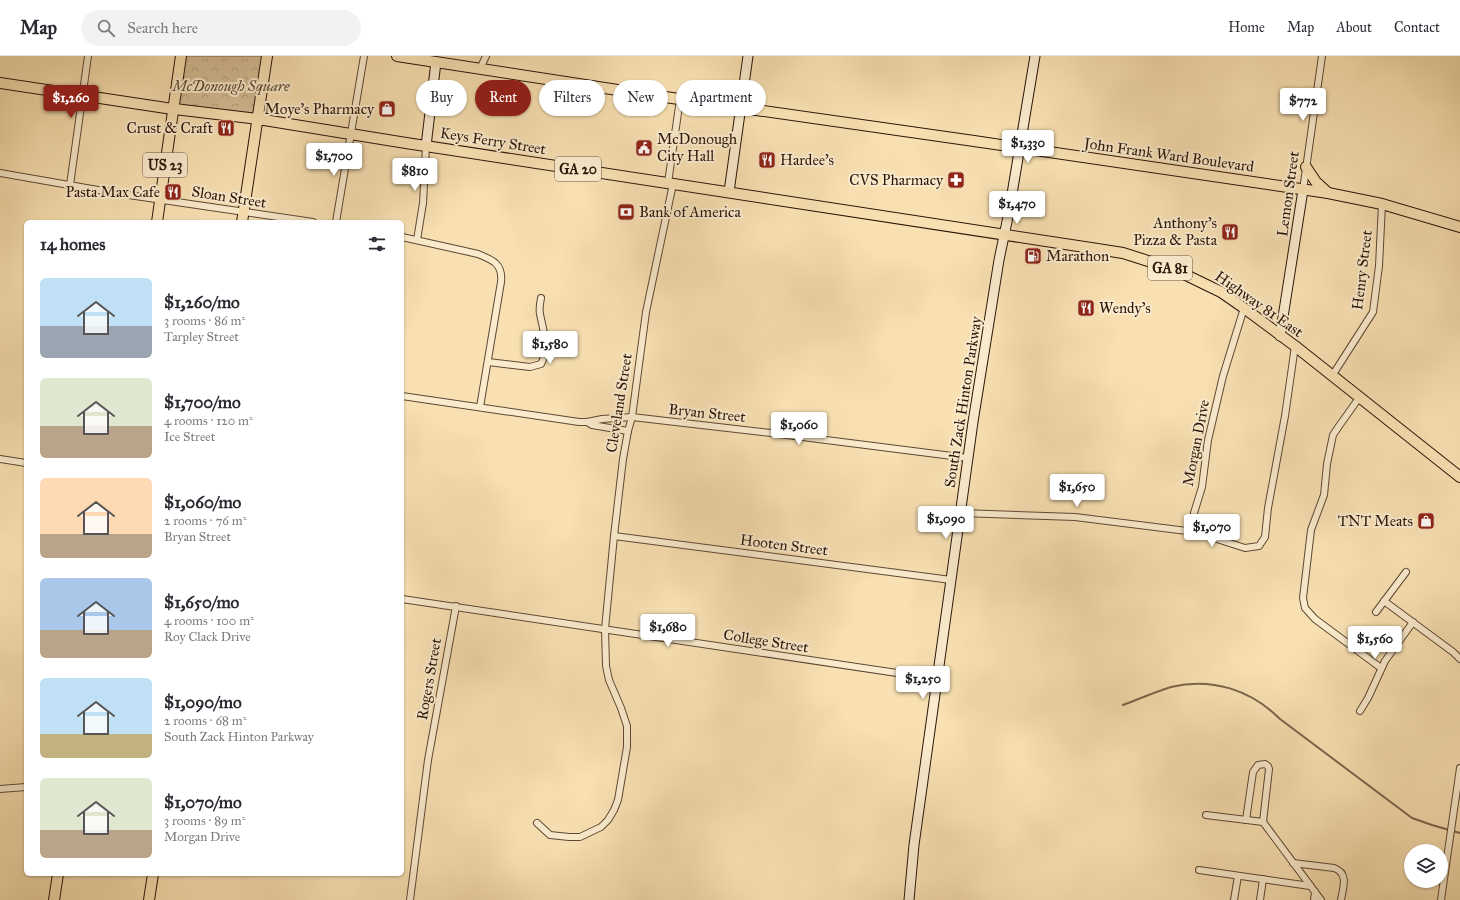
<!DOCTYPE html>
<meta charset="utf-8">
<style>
:root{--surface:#fff;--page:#f2f2f3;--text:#2b2b33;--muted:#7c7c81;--line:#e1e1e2;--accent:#8f2418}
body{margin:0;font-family:"IM FELL Great Primer",serif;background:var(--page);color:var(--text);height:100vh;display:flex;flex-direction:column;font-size:15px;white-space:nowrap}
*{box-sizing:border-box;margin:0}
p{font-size:13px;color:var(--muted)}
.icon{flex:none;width:22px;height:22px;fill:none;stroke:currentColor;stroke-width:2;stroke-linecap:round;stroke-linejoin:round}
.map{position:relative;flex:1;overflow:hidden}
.sheet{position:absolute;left:24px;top:164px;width:380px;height:656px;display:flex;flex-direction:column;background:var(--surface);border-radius:6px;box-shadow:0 1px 3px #0004}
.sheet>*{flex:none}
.banner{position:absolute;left:416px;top:24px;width:380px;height:36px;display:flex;gap:8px}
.fabs{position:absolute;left:1404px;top:788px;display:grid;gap:8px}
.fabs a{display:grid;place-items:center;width:44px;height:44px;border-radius:50%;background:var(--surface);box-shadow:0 1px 3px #0004;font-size:20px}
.price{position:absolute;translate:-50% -34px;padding:0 9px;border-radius:4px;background:#fff;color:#222;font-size:13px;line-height:26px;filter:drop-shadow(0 1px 2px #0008)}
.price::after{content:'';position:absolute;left:50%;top:24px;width:12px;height:9px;margin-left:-6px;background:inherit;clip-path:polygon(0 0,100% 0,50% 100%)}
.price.active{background:var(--accent);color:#fff}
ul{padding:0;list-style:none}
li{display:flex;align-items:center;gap:12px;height:100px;padding:0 16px}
li span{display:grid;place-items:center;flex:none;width:112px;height:80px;border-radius:6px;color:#555}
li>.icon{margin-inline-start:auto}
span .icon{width:48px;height:48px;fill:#fffc;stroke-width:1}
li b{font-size:17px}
h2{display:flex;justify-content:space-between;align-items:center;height:48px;padding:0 16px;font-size:17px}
.tag{padding:0 14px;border-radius:18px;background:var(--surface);box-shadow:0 1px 3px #0004;font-size:14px;line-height:36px}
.tag.active{background:var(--accent);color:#fff}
header{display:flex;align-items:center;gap:24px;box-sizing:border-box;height:56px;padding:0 20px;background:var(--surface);border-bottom:1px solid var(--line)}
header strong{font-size:19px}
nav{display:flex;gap:22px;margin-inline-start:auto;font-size:14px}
.search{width:280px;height:36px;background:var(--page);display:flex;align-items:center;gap:10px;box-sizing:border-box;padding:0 14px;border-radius:22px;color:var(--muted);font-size:15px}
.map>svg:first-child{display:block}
</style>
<header>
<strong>Map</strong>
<div class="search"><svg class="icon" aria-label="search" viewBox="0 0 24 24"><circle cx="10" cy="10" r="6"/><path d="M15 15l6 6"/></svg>Search here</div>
<nav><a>Home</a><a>Map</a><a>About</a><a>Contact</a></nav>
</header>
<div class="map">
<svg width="1460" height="844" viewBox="0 0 1460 844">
<defs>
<pattern id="park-crowns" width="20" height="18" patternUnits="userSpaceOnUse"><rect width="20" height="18" fill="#d5bd95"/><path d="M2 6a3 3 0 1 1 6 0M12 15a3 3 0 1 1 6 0" fill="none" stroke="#b7a27f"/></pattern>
</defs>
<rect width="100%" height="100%" fill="#f8e0b2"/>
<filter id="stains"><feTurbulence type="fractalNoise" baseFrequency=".005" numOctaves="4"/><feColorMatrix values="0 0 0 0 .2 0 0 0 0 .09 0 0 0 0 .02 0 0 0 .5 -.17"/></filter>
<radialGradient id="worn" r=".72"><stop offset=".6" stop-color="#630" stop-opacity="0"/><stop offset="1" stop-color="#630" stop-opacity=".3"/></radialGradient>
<path fill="url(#park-crowns)" stroke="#806950" d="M181 0H267L258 63 174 53Z"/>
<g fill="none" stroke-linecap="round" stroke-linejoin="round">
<path stroke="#7c654d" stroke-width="2" d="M1123 649C1139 643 1155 636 1171 631 1212 621 1251 634 1280 663L1412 762 1432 769 1460 777"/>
<defs>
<g id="street">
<path d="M480 13 486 0"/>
<path d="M0 117 115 137 313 166"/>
<path d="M668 127 680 43"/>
<path d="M70 129 88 0"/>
<path d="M1303 134 1322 0"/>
<path d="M336 166 364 0"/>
<path d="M402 181 478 198C493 204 503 208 501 226L480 351"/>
<path d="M417 184 423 147 426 90"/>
<path d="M1244 252 1223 320 1208 384 1202 431 1194 457 1195 476 1245 492 1259 490 1265 481 1268 452 1285 360 1295 290"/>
<path d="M488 306 530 311 541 308C550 292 543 274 540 258 539 253 540 247 541 242"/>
<path d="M1332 320 1373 256 1379 210 1382 148"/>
<path d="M402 340 579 366H587L602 363 632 361 771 377 968 402"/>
<path d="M1359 342 1339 370 1333 379 1327 408 1324 439 1311 474 1303 542 1305 552 1315 563 1381 612"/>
<path d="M587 366 592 369 628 375"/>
<path d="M0 403 26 407"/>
<path d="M960 457 1075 461 1195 476"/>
<path d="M614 480 951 524"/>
<path d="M402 543 937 623"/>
<path d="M1384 545 1453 596 1460 603"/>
<path d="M1376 556 1406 516"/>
<path d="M1360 655 1368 642 1385 605 1413 566"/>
<path d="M0 733 26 731"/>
<path d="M1206 759 1263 766 1321 844"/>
<path d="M1246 764 1253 716 1258 709 1265 708 1268 710 1269 713 1263 766"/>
<path d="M537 767 550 779 569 781H580L601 771 608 764 614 754 618 744 627 691V670L621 652 609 624 606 610 605 573 614 480 623 403 628 375 632 361 646 256 673 128"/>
<path d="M1293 807 1334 812C1349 817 1343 832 1341 844"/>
<path d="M1199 814 1310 830"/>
<path d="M410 844 428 704 456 550"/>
<path d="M1234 844 1238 820"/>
<path d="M1260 844 1263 823"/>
<path d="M1314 844 1315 836"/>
<path d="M1441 844 1460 712"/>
</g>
<g id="secondary">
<path d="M426 90 436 6"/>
<path d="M729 136 748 0"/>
<path d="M1280 280 1303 134"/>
<path d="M909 844 914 789 973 366 999 204 1009 156 1035 0"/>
</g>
<g id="primary">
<path d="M397 0 637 37 974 85 1328 137 1382 148 1460 171"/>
<path d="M0 27 166 52 258 63 406 87 1091 192 1123 197 1170 212 1188 220 1221 236 1244 252 1295 290 1460 421"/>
<path d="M1306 111 1316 126 1328 137"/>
<path d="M157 166 181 0"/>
<path d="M242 166 267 0"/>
<path d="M54 844 58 818"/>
<path d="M149 844 153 818"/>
</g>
</defs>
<use href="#street" stroke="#5e4834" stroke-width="8"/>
<use href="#secondary" stroke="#2b150a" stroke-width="11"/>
<use href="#primary" stroke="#2b150a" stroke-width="12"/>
<use href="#street" stroke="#faebcd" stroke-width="6"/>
<use href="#secondary" stroke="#faebcd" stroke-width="9"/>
<use href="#primary" stroke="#f8e0b2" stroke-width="10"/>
</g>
<defs>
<symbol id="shop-square" viewBox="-11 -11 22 22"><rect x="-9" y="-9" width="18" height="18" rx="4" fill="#8f2418" stroke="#faebcd"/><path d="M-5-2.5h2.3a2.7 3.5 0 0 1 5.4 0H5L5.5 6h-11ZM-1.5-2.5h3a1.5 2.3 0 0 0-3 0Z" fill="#fff"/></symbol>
<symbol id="restaurant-square" viewBox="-11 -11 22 22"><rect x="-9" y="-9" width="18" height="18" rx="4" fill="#8f2418" stroke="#faebcd"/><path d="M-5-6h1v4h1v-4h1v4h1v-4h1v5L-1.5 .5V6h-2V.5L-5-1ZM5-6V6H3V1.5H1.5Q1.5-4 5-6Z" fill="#fff"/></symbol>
<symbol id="civic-square" viewBox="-11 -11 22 22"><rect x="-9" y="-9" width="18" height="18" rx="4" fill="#8f2418" stroke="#faebcd"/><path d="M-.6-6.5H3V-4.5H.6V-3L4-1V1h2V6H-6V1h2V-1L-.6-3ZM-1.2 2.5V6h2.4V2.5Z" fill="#fff"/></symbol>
<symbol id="pharmacy-square" viewBox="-11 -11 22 22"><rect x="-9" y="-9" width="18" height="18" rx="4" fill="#8f2418" stroke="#faebcd"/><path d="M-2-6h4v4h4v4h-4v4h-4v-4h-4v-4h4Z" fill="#fff"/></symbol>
<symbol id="bank-square" viewBox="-11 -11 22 22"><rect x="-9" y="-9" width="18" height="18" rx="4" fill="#8f2418" stroke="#faebcd"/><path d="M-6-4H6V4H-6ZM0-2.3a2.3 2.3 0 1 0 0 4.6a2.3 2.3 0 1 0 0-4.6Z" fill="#fff"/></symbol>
<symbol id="fuel-square" viewBox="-11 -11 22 22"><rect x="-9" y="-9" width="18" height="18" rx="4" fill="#8f2418" stroke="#faebcd"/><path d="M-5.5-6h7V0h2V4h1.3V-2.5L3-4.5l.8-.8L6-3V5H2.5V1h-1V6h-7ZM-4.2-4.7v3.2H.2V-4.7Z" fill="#fff"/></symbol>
</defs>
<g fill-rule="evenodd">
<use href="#shop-square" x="377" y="43" width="20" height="20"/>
<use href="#restaurant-square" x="216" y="62" width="20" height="20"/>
<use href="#civic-square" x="634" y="82" width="20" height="20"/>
<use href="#restaurant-square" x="757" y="94" width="20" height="20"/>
<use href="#pharmacy-square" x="946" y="114" width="20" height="20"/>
<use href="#restaurant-square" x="163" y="126" width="20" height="20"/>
<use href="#bank-square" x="616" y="146" width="20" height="20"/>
<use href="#restaurant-square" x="1220" y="166" width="20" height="20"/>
<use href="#fuel-square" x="1023" y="190" width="20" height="20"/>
<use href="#restaurant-square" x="1076" y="242" width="20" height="20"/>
<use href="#shop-square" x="1416" y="455" width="20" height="20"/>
</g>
<g text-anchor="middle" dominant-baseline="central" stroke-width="4" stroke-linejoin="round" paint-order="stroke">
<g fill="#faebcd" stroke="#695544" stroke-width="1">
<rect x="143" y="97" width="44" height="24" rx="3"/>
<rect x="555" y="101" width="46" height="24" rx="3"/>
<rect x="1148" y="200" width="44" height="24" rx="3"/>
</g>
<g font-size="14" font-weight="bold" fill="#2b150a">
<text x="165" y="109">US 23</text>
<text x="578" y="113">GA 20</text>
<text x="1170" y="212">GA 81</text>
</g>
<g font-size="15" font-style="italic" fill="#5e4734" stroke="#faebcd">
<text x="231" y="30">McDonough Square</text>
</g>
<g font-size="15" fill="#2b150a" stroke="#faebcd" text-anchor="end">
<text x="374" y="53">Moye's Pharmacy</text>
<text x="213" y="72">Crust &amp; Craft</text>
<text x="657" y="83" text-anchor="start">McDonough<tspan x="657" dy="17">City Hall</tspan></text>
<text x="780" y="104" text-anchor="start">Hardee's</text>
<text x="943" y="124">CVS Pharmacy</text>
<text x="160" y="136">Pasta Max Cafe</text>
<text x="639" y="156" text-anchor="start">Bank of America</text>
<text x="1217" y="167">Anthony's<tspan x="1217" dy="17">Pizza &amp; Pasta</tspan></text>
<text x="1046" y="200" text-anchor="start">Marathon</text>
<text x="1099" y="252" text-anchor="start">Wendy's</text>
<text x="1413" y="465">TNT Meats</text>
</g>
<g font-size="15" fill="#2b150a" stroke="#faebcd">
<text transform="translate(493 85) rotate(9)">Keys Ferry Street</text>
<text transform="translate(1169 99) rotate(8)">John Frank Ward Boulevard</text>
<text transform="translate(1288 138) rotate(-82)">Lemon Street</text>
<text transform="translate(229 141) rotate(9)">Sloan Street</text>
<text transform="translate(1362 214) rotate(-83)">Henry Street</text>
<text transform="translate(1259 248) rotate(35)">Highway 81 East</text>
<text transform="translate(963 346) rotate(-81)">South Zack Hinton Parkway</text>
<text transform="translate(619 347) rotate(-81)">Cleveland Street</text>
<text transform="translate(707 357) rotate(6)">Bryan Street</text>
<text transform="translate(1196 387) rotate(-79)">Morgan Drive</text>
<text transform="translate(784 489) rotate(7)">Hooten Street</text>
<text transform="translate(766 585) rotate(9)">College Street</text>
<text transform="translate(429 623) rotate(-80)">Rogers Street</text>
</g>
</g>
<rect width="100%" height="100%" filter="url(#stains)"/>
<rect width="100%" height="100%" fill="url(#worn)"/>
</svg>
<div class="fabs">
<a><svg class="icon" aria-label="layers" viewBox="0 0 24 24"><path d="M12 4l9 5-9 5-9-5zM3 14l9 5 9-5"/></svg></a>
</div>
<b class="price active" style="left:71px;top:63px">$1,260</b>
<b class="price" style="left:1303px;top:66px">$772</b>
<b class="price" style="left:1028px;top:108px">$1,330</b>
<b class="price" style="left:334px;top:121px">$1,700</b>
<b class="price" style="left:415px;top:136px">$810</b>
<b class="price" style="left:1017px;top:169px">$1,470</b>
<b class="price" style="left:550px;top:309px">$1,580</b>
<b class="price" style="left:799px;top:390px">$1,060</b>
<b class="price" style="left:1077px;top:452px">$1,650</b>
<b class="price" style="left:946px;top:484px">$1,090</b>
<b class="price" style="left:1212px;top:492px">$1,070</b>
<b class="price" style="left:668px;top:592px">$1,680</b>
<b class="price" style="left:1375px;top:604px">$1,560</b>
<b class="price" style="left:923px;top:644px">$1,250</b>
<div class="banner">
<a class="tag">Buy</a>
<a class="tag active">Rent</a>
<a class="tag">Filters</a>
<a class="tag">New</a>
<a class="tag">Apartment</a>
</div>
<section class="sheet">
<h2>14 homes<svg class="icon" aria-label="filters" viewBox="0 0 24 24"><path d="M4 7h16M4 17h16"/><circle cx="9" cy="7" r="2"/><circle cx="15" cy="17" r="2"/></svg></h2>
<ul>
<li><span style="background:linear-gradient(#bfe0f5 60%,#9aa5b1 0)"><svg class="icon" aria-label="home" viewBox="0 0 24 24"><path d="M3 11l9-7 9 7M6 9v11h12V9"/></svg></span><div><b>$1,260/mo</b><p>3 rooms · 86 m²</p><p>Tarpley Street</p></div></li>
<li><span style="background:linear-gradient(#dfe7d0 60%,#b9a48a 0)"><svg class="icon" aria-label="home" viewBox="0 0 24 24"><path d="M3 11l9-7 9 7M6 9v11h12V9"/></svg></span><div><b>$1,700/mo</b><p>4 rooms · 120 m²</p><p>Ice Street</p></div></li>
<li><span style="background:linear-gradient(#ffd9b3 70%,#b9a48a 0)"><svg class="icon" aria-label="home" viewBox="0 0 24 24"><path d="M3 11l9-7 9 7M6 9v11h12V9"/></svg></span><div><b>$1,060/mo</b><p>2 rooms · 76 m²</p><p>Bryan Street</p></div></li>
<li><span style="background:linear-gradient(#a9c7e8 65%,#b9a48a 0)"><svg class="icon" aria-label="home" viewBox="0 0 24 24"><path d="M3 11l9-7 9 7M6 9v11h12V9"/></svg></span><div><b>$1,650/mo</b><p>4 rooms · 100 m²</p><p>Roy Clack Drive</p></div></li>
<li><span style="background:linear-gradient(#bfe0f5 70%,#c2b280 0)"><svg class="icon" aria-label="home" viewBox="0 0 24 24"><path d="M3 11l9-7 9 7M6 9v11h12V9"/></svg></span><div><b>$1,090/mo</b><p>2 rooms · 68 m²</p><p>South Zack Hinton Parkway</p></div></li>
<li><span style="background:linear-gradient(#dfe7d0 65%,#b9a48a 0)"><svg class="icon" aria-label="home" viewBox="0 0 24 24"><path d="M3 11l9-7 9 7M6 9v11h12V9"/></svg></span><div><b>$1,070/mo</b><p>3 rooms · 89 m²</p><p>Morgan Drive</p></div></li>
</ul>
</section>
</div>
